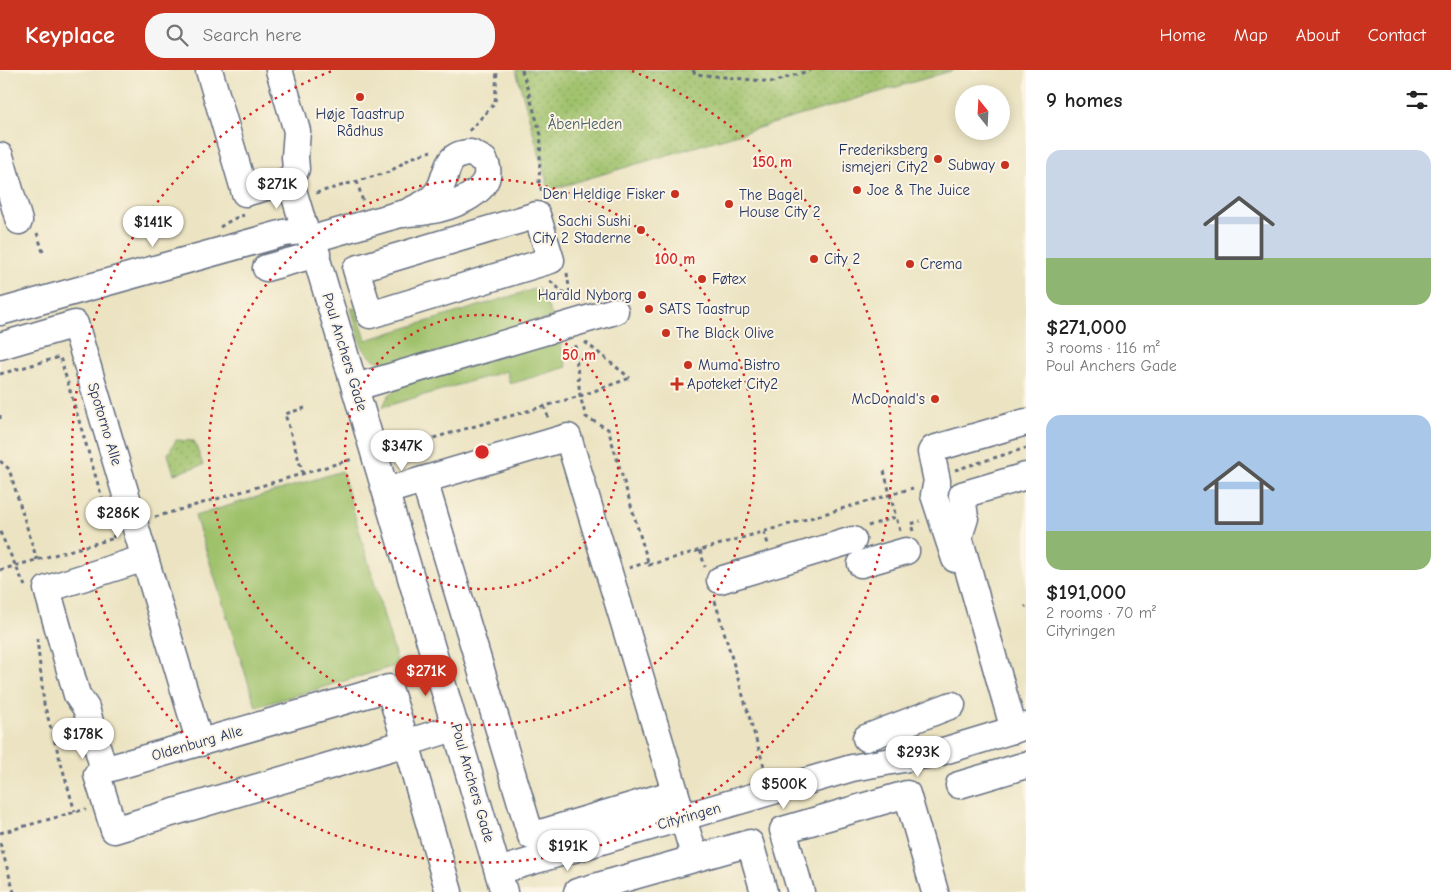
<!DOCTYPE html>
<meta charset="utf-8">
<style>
:root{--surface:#fff;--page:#f6f6f6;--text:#222;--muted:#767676;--accent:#c8321e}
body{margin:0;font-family:"Comic Neue",sans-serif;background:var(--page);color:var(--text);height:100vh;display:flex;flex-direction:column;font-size:19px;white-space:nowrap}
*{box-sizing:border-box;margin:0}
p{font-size:16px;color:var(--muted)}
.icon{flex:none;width:28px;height:28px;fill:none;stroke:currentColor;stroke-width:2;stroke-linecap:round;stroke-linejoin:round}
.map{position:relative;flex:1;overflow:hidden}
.drawer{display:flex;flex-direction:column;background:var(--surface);width:425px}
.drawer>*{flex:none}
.needle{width:32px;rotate:342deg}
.buttons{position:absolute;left:955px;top:15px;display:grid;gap:10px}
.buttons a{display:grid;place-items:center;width:55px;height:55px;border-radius:50%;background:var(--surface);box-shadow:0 2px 12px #0003;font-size:25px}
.price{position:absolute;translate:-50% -42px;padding:0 11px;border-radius:18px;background:#fff;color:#222;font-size:16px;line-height:32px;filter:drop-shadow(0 1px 2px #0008)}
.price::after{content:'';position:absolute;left:50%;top:30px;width:15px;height:11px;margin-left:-8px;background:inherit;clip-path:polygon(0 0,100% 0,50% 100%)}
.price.current{background:var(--accent);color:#fff}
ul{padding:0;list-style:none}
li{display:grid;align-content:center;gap:10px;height:265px;padding:0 20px}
li span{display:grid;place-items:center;height:155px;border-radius:15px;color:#555}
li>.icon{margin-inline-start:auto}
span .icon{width:90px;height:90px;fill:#fffc;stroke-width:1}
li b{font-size:21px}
h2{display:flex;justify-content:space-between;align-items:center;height:60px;padding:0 20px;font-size:21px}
header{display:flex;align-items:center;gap:30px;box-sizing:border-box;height:70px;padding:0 25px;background:var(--accent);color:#fff}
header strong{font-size:24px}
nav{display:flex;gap:28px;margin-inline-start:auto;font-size:18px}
.search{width:350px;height:45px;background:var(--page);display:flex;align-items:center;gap:12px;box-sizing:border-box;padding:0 18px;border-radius:20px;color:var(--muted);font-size:19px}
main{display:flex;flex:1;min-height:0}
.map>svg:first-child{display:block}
</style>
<header>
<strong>Keyplace</strong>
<div class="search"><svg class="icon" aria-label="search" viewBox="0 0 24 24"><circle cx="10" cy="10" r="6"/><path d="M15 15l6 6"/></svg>Search here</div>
<nav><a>Home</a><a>Map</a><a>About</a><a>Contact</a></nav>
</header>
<main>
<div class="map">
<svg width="1026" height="822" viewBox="0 0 1026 822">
<defs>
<pattern id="park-dots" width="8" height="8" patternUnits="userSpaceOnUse" patternTransform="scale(1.25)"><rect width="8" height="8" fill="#9fc16a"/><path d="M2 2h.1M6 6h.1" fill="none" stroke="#819d5a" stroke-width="1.8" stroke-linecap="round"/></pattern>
</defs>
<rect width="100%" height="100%" fill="#fcf5e5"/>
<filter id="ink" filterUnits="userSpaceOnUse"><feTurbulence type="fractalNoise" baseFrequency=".02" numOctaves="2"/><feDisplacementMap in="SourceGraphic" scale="10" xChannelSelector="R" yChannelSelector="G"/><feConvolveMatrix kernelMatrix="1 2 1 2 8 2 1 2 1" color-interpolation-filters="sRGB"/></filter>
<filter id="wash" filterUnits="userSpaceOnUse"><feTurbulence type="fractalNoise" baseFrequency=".0096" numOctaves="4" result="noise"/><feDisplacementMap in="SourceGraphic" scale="20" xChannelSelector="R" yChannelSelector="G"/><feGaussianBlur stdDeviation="1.12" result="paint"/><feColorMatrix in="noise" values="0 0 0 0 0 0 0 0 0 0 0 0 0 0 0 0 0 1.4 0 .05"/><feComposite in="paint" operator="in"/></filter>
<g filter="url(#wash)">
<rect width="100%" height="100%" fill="#ebe3c1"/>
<g fill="#9fc16a" stroke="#5d7864">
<path d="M538 218 553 247 395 295C358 292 360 268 351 238L356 239 366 270Z"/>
<path d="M559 269 567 297 510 314 506 301 383 337 388 326 400 316Z"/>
<path d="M342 401 398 595 256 637 195 446Z"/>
</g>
<g fill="url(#park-dots)" stroke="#5d7864">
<path d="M516 0H954L549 120Z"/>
<path d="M176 370 194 371 203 395 174 404 168 384Z"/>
</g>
</g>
<g filter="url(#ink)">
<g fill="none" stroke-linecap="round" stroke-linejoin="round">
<defs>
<g id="minor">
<path d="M209 0 245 123 290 110 306 163"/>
<path d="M279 0 297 61 295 87 296 99 290 110"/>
<path d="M0 86 19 151"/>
<path d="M537 145 551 190 370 245 356 199Z"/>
<path d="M312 169C342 161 371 152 401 144 410 142 419 143 428 141 449 138 501 121 484 90L471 83C440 83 450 111 435 125 428 134 414 138 404 144"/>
<path d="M266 198 317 184"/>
<path d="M0 242 284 163 301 161 310 166 504 822"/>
<path d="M0 276 75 254 200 673"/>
<path d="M356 317 615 241"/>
<path d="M424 410 531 766 675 723"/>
<path d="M386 421 568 367 695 788"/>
<path d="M955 489 934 425 937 411 931 382 933 379 1026 352"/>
<path d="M861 494 906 481"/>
<path d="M720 510 853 470"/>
<path d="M1014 660 959 467 965 448 962 425 1026 406"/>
<path d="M866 668 952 635"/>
<path d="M104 700 86 638 77 625 47 519 145 488"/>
<path d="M959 715 1026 695"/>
<path d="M498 801 852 698 937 683 1026 656"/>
<path d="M449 822 406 673 114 760 97 705 104 700 389 618 406 673 457 657"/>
<path d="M577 822 750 773 764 822"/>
<path d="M801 822 783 760 907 724 935 822"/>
</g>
</defs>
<use href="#minor" stroke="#646e81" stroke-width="29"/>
<g stroke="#646e81" stroke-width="3" stroke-dasharray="4 4" stroke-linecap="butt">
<path d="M522 0 541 65 539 112 543 125"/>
<path d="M693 0 695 4 773 12 811 0"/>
<path d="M469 61 495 33 497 0"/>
<path d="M357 111 363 132"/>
<path d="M316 123 389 102 411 88 431 81"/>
<path d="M220 157 233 149 244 145"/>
<path d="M37 163 43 182"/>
<path d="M567 203 571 231"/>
<path d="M550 211 570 228"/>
<path d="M585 272 630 308"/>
<path d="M575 275 580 326 586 347 608 359 649 495 913 418"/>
<path d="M0 304 60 287 114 468"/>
<path d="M544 336 549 350"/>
<path d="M0 345V351"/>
<path d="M395 379 580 326 630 308"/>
<path d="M0 391 9 399 37 490"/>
<path d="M955 400 1026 378"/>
<path d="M303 404 285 344 305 338"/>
<path d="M155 447 353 389"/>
<path d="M868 456 896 447 900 461"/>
<path d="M913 461 911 454 920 451"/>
<path d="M0 462 25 516"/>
<path d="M764 462 768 474"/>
<path d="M700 480 705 497"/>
<path d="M629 498 648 492"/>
<path d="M0 500 115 468"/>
<path d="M715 531 765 700"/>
<path d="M1025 537 1026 536"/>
<path d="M37 568 44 634 75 742"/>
<path d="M0 763 86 739"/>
<path d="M0 773 14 822"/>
</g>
<use href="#minor" stroke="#fff" stroke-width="26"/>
<path stroke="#646e81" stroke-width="3" stroke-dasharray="4 4" stroke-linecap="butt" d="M884 401 896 447"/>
</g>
</g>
<g fill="none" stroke="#d62828" stroke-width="2.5" stroke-dasharray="2.5 5">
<circle cx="482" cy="382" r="137"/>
<circle cx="482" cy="382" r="273"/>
<path d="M632 1A410 410 0 1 1 332 1"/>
</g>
<g fill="#c8321e" stroke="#fcf5e5" stroke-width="2">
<circle cx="360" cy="27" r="5"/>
<circle cx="938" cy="89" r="5"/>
<circle cx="1005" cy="95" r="5"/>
<circle cx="857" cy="120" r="5"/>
<circle cx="675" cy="124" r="5"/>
<circle cx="729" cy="134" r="5"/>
<circle cx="641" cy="160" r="5"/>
<circle cx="814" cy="189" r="5"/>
<circle cx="910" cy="194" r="5"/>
<circle cx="702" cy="209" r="5"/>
<circle cx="642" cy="225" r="5"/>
<circle cx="649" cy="239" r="5"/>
<circle cx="666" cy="263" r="5"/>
<circle cx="688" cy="295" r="5"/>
<path d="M674.5 306.5h5v5h5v5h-5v5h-5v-5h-5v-5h5z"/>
<circle cx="935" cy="329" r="5"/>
</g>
<g text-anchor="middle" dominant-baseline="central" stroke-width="4" stroke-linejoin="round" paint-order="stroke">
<g font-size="15" fill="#1b2f5e" stroke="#fcf5e5" text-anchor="start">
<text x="360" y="44" text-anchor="middle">Høje Taastrup<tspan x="360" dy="17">Rådhus</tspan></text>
<text x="928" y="80" text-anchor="end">Frederiksberg<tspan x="928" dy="17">ismejeri City2</tspan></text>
<text x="995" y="95" text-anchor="end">Subway</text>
<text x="867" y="120">Joe &amp; The Juice</text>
<text x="665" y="124" text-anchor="end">Den Heldige Fisker</text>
<text x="739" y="125">The Bagel<tspan x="739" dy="17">House City 2</tspan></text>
<text x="631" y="151" text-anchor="end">Sachi Sushi<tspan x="631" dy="17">City 2 Staderne</tspan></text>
<text x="824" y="189">City 2</text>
<text x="920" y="194">Crema</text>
<text x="712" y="209">Føtex</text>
<text x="632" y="225" text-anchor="end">Harald Nyborg</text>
<text x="659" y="239">SATS Taastrup</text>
<text x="676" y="263">The Black Olive</text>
<text x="698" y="295">Muma Bistro</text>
<text x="687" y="314">Apoteket City2</text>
<text x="925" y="329" text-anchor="end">McDonald's</text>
</g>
<g font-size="15" fill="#435b62" stroke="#fcf5e5">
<text x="585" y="54">ÅbenHeden</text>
</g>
<g font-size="15" fill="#1b2f5e" stroke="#fcf5e5">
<text transform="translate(345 282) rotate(73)">Poul Anchers Gade</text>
<text transform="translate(105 354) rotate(73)">Spotorno Alle</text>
<text transform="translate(197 673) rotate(-16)">Oldenburg Alle</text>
<text transform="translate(473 713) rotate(74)">Poul Anchers Gade</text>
<text transform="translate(689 746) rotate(-16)">Cityringen</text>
</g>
</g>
<circle cx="482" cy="382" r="8" fill="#d62828" stroke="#fcf5e5" stroke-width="2.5"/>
<g font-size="15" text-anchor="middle" font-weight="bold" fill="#d62828" stroke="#fcf5e5" stroke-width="4" stroke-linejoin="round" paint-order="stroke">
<text x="772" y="97">150 m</text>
<text x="675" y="194">100 m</text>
<text x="579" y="290">50 m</text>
</g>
</svg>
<div class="buttons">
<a><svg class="needle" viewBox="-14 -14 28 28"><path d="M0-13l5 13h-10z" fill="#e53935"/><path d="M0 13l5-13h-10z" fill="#767676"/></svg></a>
</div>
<b class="price" style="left:277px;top:140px">$271K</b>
<b class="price" style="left:153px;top:178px">$141K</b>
<b class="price" style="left:402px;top:402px">$347K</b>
<b class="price" style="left:118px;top:469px">$286K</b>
<b class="price current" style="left:426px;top:627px">$271K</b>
<b class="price" style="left:83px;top:690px">$178K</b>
<b class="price" style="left:918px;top:708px">$293K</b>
<b class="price" style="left:784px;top:740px">$500K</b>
<b class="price" style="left:568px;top:802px">$191K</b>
</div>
<section class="drawer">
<h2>9 homes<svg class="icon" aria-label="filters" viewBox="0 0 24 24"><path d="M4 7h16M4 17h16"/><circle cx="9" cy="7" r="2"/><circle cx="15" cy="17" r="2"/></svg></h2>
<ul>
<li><span style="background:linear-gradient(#c9d6e8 70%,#8fb573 0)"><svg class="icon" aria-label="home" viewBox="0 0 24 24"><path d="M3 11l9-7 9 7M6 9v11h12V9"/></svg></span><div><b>$271,000</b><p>3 rooms · 116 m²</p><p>Poul Anchers Gade</p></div></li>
<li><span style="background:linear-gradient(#a9c7e8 75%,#8fb573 0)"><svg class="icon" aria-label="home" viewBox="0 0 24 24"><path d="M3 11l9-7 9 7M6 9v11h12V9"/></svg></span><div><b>$191,000</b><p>2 rooms · 70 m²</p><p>Cityringen</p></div></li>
</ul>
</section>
</main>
